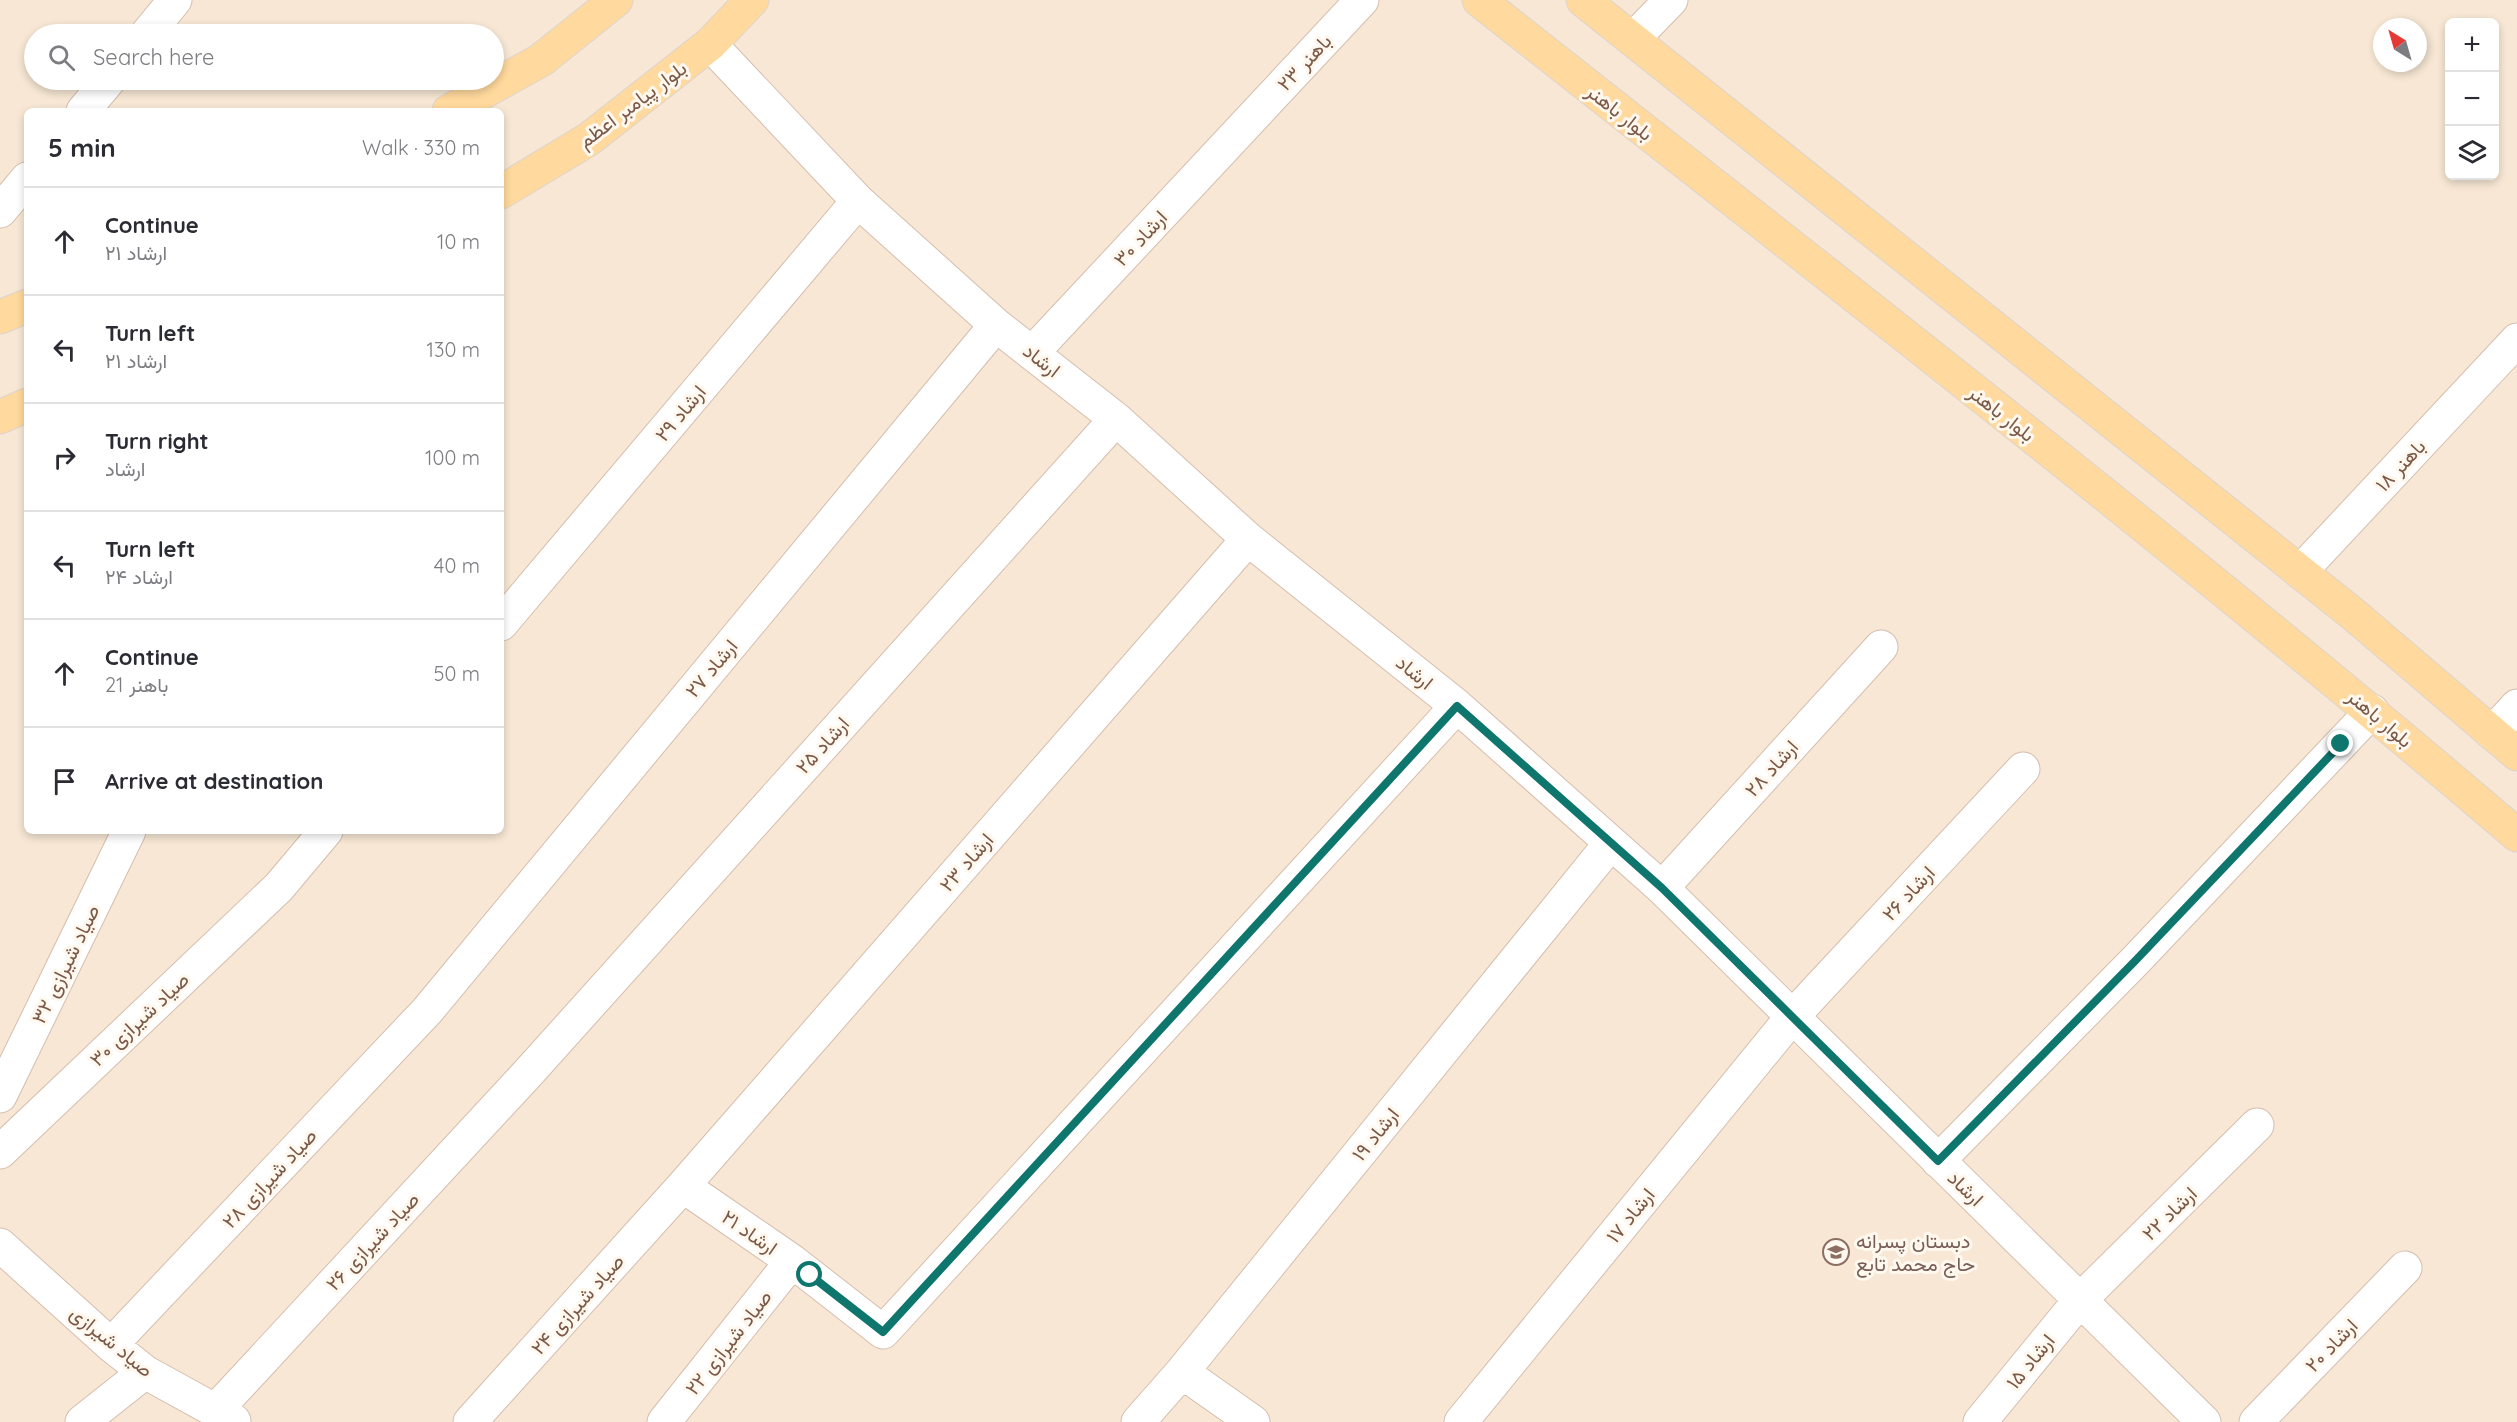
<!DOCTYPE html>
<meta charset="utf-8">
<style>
body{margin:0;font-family:Quicksand,Vazirmatn,sans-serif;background:#f7f7f7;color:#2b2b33}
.controls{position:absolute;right:18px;top:18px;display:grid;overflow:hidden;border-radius:9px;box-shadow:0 3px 9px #0003}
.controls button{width:54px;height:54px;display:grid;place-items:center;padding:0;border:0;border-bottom:2px solid #e1e1e2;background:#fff;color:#2b2b33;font:30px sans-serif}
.compass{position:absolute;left:2373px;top:18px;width:54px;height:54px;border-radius:50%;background:#fff;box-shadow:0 3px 9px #0003;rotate:323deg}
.stop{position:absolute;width:18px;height:18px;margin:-14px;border:4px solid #0f766e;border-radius:50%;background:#fff}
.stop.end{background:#0f766e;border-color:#fff;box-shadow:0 2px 6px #0008}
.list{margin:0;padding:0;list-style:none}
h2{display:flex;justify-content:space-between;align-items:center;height:78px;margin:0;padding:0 24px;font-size:26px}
h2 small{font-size:20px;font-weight:400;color:#7c7c81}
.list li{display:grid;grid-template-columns:39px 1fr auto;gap:18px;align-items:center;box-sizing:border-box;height:108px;padding:0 24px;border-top:2px solid #e1e1e2}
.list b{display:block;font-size:22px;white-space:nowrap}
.list p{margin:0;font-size:20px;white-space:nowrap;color:#7c7c81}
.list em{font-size:20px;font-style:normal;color:#7c7c81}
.icon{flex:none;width:33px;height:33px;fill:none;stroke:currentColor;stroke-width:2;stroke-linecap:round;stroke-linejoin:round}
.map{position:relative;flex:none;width:2517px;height:1422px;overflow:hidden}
.search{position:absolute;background:#fff;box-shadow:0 3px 9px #0003;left:24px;top:24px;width:480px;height:66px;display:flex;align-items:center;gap:15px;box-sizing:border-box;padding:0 21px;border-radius:33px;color:#7c7c81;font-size:22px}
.panel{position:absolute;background:#fff;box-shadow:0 3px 9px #0003;left:24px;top:108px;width:480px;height:726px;border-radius:9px}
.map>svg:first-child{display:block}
</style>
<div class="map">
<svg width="2517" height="1422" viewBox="0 0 2517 1422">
<rect width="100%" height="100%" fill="#fef5e7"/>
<path fill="#f7e7d4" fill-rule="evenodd" d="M0,0H2517V1422H0ZM2450,22H2494V176H2450ZM2382,27H2418V63H2382ZM34,34H494V80H34ZM27,111H501V831H27Z"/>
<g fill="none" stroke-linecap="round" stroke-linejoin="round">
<defs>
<path id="minor" d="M147,34L175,0
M1633,39L1671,0
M710,44L858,201L996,325L1116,419L1248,539L1457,706L1662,888L2204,1422
M83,111L109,80
M0,211L27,179
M1033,352L1362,0
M2300,572L2517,340
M501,624L858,201
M2492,733L2517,706
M1662,888L1881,647
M0,1096L129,831
M0,1152L279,887L326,831
M1938,1161L2136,960L2372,711
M683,1186L792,1261L883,1332L1457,706
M0,1245L111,1345L145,1372L234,1421
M111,1345L427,1011L996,325
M1182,1372L1253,1422
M215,1411L529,1072L1116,419
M82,1422L145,1372
M470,1422L683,1186L1248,539
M664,1422L792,1261
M1138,1422L1182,1372L1610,844
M1461,1422L1792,1017L2023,769
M1980,1422L2080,1300L2257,1125
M2256,1422L2405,1268"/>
<path id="major" d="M1479,0C1827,275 2179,546 2517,835
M1583,0L2353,614L2517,754
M449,111L541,60L616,0
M501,192L589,139L710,44L752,0
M0,317L27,306
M0,417L27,405"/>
</defs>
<use href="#minor" stroke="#d5beae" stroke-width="35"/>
<use href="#major" stroke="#ddd4cf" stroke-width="35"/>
<use href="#minor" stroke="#fff" stroke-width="33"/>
<use href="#major" stroke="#ffd99d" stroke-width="33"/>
</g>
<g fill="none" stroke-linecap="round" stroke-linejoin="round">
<path stroke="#0f766e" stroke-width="8" d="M810,1275L883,1332L1457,706L1662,888L1938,1161L2136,960L2341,744"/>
</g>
<defs>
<symbol id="school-ring" viewBox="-11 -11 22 22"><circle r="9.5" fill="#fff8ef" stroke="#8d6e63" stroke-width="1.5"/><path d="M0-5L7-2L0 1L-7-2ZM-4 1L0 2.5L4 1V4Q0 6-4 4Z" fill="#8d6e63"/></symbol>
</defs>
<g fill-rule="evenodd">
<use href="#school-ring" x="1821" y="1237" width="30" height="30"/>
</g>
<g text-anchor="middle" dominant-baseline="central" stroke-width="6" stroke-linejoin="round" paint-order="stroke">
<g font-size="20" fill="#7b5948" stroke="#fff8ef">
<text transform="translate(1304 62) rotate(-47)">باهنر ۲۳</text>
<text transform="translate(632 104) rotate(-37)">بلوار پیامبر اعظم</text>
<text transform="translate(1620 112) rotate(38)">بلوار باهنر</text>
<text transform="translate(1140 238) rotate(-47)">ارشاد ۳۰</text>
<text transform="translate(1042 360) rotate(38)">ارشاد</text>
<text transform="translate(680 413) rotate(-50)">ارشاد ۲۹</text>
<text transform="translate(2002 413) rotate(38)">بلوار باهنر</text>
<text transform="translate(2400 465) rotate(-47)">باهنر ۱۸</text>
<text transform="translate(711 668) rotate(-50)">ارشاد ۲۷</text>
<text transform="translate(1415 672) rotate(39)">ارشاد</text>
<text transform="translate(2380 718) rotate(40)">بلوار باهنر</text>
<text transform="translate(822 745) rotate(-48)">ارشاد ۲۵</text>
<text transform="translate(1771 768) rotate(-48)">ارشاد ۲۸</text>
<text transform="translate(966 862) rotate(-49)">ارشاد ۲۳</text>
<text transform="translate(1908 893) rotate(-47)">ارشاد ۲۶</text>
<text transform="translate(65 964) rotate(-64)">صیاد شیرازی ۳۲</text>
<text transform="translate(139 1019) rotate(-43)">صیاد شیرازی ۳۰</text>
<text transform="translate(1375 1134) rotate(-51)">ارشاد ۱۹</text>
<text transform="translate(269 1178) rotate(-47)">صیاد شیرازی ۲۸</text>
<text transform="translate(1966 1188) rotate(44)">ارشاد</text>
<text transform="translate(2169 1213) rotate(-44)">ارشاد ۲۲</text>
<text transform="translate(1630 1215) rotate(-51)">ارشاد ۱۷</text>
<text transform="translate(750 1232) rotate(35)">ارشاد ۲۱</text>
<text transform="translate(372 1241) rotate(-47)">صیاد شیرازی ۲۶</text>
<text transform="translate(577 1304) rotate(-48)">صیاد شیرازی ۲۴</text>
<text transform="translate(112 1341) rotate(39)">صیاد شیرازی</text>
<text transform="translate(728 1342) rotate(-52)">صیاد شیرازی ۲۲</text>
<text transform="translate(2331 1345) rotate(-46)">ارشاد ۲۰</text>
<text transform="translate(2030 1361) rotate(-51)">ارشاد ۱۵</text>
</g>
<g font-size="20" fill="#785e54" stroke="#fff8ef" text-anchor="start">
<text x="1856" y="1240">دبستان پسرانه<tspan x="1856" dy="23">حاج محمد تابع</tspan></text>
</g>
</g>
</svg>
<div class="controls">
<button>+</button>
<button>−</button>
<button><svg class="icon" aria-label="layers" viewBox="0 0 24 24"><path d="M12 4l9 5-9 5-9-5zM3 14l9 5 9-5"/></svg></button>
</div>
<svg class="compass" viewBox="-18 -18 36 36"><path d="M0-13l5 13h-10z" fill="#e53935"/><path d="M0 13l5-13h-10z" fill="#7c7c81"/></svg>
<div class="stop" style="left:810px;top:1275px"></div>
<div class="stop end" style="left:2341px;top:744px"></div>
<div class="search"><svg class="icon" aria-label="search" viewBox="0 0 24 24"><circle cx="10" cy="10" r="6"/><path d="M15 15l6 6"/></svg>Search here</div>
<section class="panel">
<h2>5 min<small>Walk · 330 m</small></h2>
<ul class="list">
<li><svg class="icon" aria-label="ahead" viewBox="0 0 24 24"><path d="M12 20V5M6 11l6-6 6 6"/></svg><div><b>Continue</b><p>ارشاد ۲۱</p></div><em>10 m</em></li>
<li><svg class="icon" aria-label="left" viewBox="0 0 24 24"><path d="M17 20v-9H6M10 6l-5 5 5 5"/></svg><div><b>Turn left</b><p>ارشاد ۲۱</p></div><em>130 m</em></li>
<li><svg class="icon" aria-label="right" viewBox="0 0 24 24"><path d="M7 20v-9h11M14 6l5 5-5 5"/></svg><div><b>Turn right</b><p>ارشاد</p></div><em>100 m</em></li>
<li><svg class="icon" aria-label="left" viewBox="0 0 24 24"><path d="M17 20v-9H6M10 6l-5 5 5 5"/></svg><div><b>Turn left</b><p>ارشاد ۲۴</p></div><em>40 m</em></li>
<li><svg class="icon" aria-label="ahead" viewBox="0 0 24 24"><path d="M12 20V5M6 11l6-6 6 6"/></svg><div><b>Continue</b><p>باهنر 21</p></div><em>50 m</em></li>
<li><svg class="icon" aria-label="arrive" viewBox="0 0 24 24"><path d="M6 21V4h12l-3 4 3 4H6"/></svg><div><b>Arrive at destination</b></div></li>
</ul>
</section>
</div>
